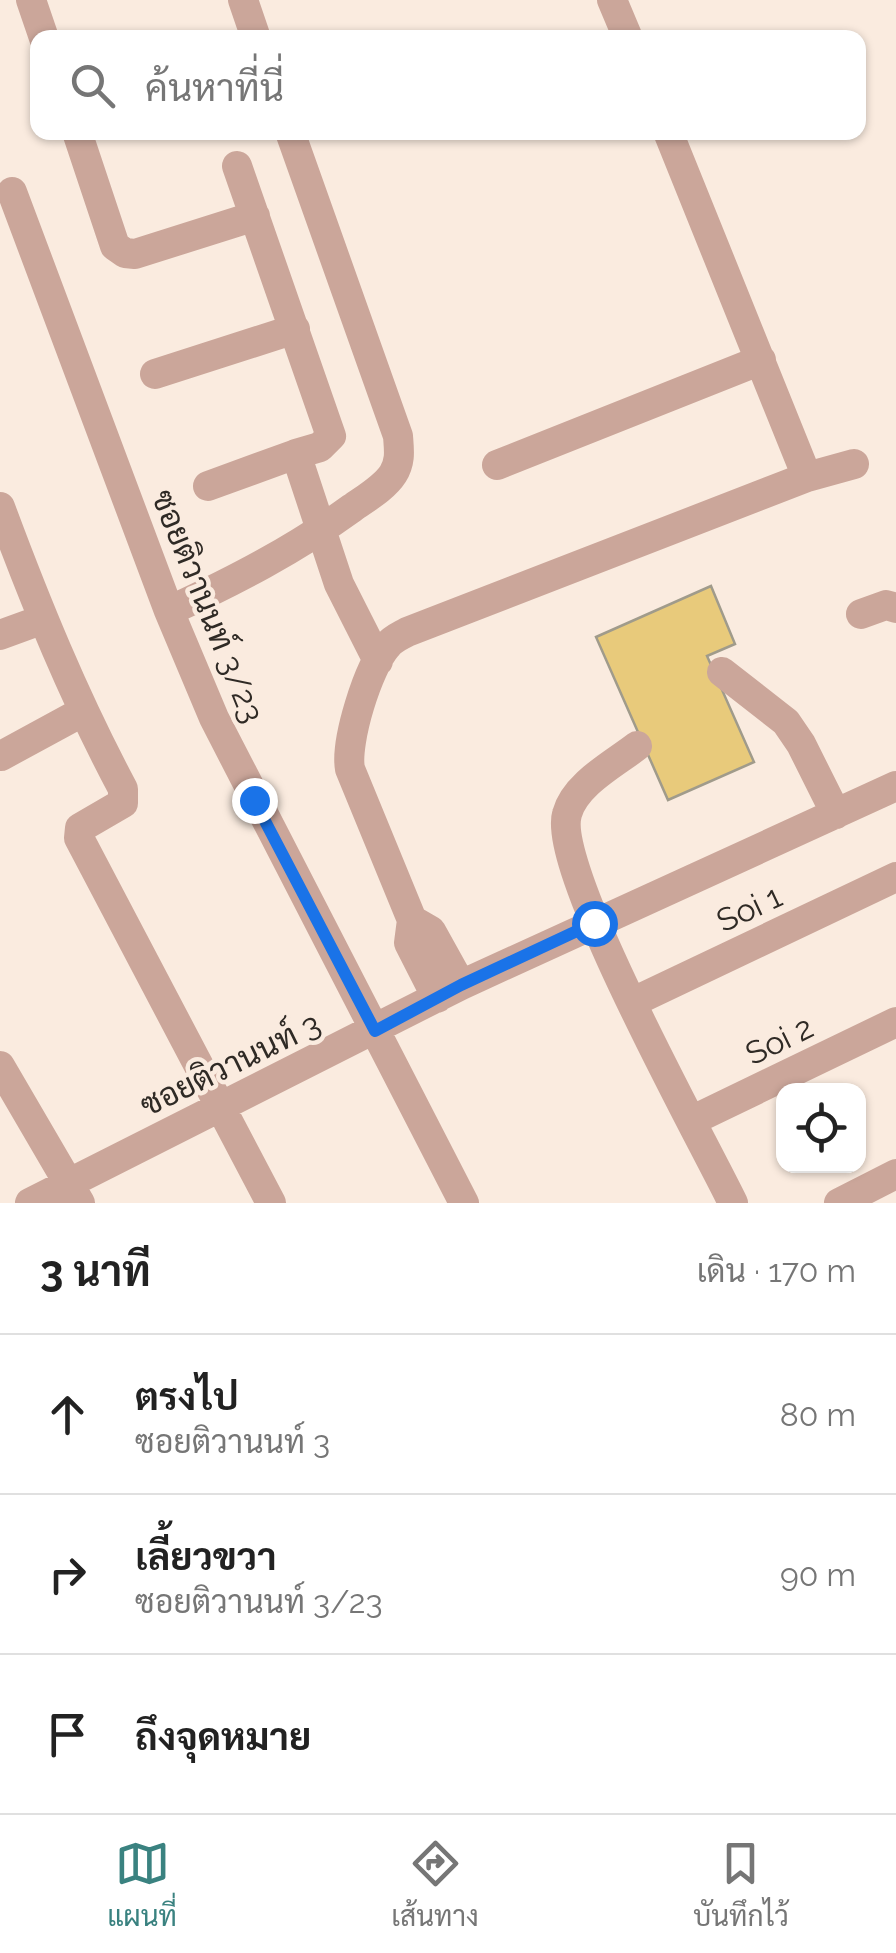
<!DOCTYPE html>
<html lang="th">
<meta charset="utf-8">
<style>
body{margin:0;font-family:Raleway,Sarabun,sans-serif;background:#f2f2f2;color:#222}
.controls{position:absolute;right:30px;bottom:30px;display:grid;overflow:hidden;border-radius:20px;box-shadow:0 2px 8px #0004}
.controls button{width:90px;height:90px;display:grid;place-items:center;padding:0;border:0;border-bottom:2px solid #e0e0e0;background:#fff;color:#222;font:50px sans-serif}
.stop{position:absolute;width:30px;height:30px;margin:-22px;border:8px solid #1a73e8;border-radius:50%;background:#fff}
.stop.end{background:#1a73e8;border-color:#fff;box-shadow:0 2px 10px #0008}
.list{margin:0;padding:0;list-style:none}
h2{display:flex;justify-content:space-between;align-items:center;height:130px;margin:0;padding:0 40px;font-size:42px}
h2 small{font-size:32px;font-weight:400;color:#767676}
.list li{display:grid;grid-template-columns:65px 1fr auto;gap:30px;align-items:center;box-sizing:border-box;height:160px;padding:0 40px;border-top:2px solid #e0e0e0}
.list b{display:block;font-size:38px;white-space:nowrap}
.list p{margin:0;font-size:32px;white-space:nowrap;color:#767676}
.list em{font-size:32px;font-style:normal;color:#767676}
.icon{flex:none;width:55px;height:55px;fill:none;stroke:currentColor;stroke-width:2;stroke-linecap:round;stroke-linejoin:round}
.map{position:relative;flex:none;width:896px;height:1203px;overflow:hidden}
.search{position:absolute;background:#fff;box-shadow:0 2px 8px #0004;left:30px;right:30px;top:30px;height:110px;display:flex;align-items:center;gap:25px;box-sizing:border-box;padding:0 35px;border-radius:20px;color:#767676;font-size:38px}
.sheet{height:610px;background:#fff}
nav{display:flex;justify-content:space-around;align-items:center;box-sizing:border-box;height:140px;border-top:2px solid #e0e0e0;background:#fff;font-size:28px;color:#767676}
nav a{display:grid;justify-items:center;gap:5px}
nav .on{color:#3a8280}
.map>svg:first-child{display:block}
</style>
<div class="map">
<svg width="896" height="1203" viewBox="0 0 896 1203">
<rect width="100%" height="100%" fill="#faebdf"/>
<path fill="#e8ca7b" stroke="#a09b8b" stroke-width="2.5" d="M711,586L735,644L707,656L754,762L668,800L596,637Z"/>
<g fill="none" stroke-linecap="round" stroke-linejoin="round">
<path stroke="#cba69a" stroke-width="30" d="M31,0L44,38
M243,0L256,38
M612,0L628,38
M77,132L115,246L125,253L135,254L255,216
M668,132L807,477
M237,166L331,436L320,447L296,454
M12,192L169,611L214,718L464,1203
M155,374L295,329
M497,465L761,360
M208,486L296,454L339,584L378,661
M0,507C36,604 74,697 123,789V803L80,828L79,838L271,1203
M169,611C234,581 294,550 352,508C366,498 384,488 393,474C401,461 399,450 398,436L290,132
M861,614L886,605L896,608
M0,635L41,620
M722,672L786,722L801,744L836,814
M637,746C614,764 575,784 567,814C551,868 702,1139 733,1203
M1,756L82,712
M412,920L431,931L461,985
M437,998L409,943L412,920L350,769C345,742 368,667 387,646C392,639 400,636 407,632L807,477L854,464
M633,1002L896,877
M0,1066L80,1203
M693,1120L896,1022
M30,1203L461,985L896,786
M839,1203L896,1174"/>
</g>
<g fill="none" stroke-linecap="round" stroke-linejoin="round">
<path stroke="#1a73e8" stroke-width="12" d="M254,800L375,1031L461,985L594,923"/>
</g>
<g text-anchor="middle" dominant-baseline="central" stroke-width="9" stroke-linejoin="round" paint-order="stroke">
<g font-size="32" fill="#2f2a25" stroke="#faebdf">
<text transform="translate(208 606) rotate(68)">ซอยติวานนท์ 3/23</text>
<text transform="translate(749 908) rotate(-25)">Soi 1</text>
<text transform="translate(779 1040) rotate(-26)">Soi 2</text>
<text transform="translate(230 1064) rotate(-26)">ซอยติวานนท์ 3</text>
</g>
</g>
</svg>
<div class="controls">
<button><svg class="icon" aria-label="locate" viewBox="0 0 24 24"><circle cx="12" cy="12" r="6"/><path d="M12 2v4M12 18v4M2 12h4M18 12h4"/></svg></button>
</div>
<div class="stop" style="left:594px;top:923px"></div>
<div class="stop end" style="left:254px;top:800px"></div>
<div class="search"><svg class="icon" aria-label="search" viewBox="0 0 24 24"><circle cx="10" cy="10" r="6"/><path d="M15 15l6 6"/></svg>ค้นหาที่นี่</div>
</div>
<section class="sheet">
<h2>3 นาที<small>เดิน · 170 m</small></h2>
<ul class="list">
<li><svg class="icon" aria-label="ahead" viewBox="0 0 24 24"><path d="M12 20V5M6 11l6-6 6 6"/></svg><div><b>ตรงไป</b><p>ซอยติวานนท์ 3</p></div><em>80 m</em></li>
<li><svg class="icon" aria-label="right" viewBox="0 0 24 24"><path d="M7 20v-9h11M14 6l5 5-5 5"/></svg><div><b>เลี้ยวขวา</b><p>ซอยติวานนท์ 3/23</p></div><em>90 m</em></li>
<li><svg class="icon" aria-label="arrive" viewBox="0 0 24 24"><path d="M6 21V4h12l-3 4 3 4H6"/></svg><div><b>ถึงจุดหมาย</b></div></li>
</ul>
</section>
<nav>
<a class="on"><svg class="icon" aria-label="map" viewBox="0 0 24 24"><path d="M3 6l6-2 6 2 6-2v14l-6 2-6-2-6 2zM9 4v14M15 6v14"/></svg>แผนที่</a>
<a><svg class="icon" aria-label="directions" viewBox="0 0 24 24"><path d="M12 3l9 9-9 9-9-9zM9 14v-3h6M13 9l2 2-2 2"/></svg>เส้นทาง</a>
<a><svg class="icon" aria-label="saved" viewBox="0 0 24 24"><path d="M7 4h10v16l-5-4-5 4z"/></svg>บันทึกไว้</a>
</nav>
